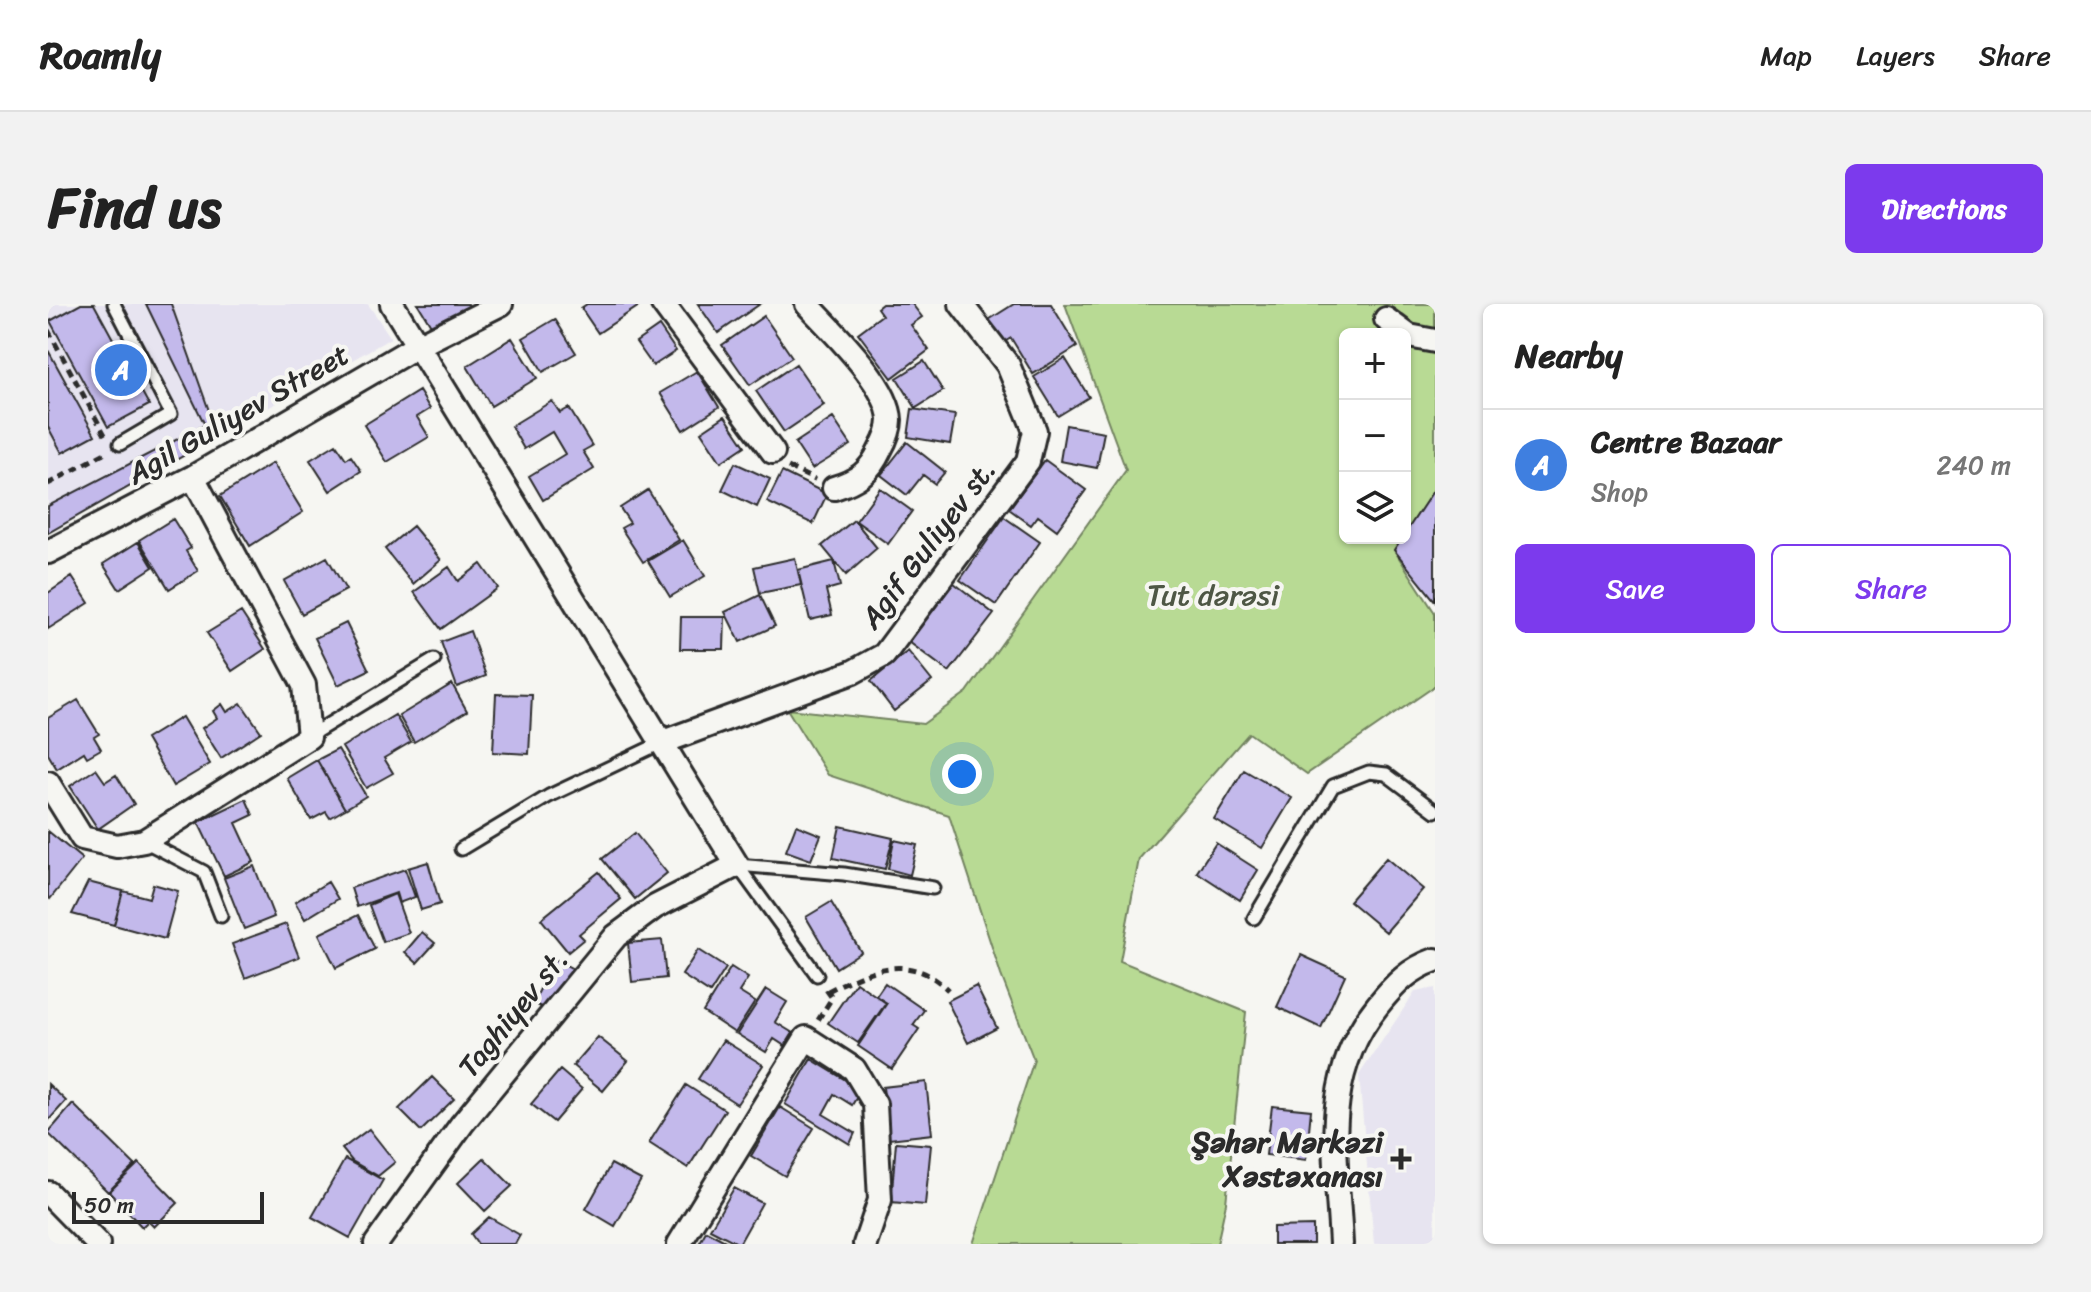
<!DOCTYPE html>
<meta charset="utf-8">
<style>
body{margin:0;font-family:Sriracha,sans-serif;background:#f2f2f2;color:#222}
.controls{position:absolute;right:24px;top:24px;display:grid;overflow:hidden;border-radius:12px;box-shadow:0 2px 6px #0004}
.controls button{width:72px;height:72px;display:grid;place-items:center;padding:0;border:0;border-bottom:2px solid #e0e0e0;background:#fff;color:#222;font:40px sans-serif}
.scale{position:absolute;left:24px;bottom:20px;width:192px;box-sizing:border-box;padding-left:8px;border:4px solid #2b2b2b;border-top:0;font-size:22px;line-height:28px;white-space:nowrap;color:#2b2b2b;-webkit-text-stroke:6px #f6f6f2;paint-order:stroke}
.you{position:absolute;left:914px;top:470px;width:28px;height:28px;margin:-20px;border:6px solid #fff;border-radius:50%;background:#1a73e8;box-shadow:0 0 0 12px #1a73e833}
.badge{display:grid;place-items:center;width:52px;height:52px;border-radius:50%;background:#7c3aed;color:#fff;font-size:26px;font-weight:700}
.pin{position:absolute;translate:-50% -50%;border:4px solid #fff;box-shadow:0 2px 8px #0006}
.list{margin:0;padding:0;list-style:none}
h2{display:flex;justify-content:space-between;align-items:center;height:104px;margin:0;padding:0 32px;font-size:34px}
h2 small{font-size:26px;font-weight:400;color:#767676}
.list li{display:grid;grid-template-columns:52px 1fr auto;gap:24px;align-items:center;box-sizing:border-box;height:112px;padding:0 32px;border-top:2px solid #e0e0e0}
.list b{display:block;font-size:30px;white-space:nowrap}
.list p{margin:0;font-size:26px;white-space:nowrap;color:#767676}
.list em{font-size:26px;font-style:normal;color:#767676}
.actions{display:flex;gap:16px;padding:24px 32px}
.actions a{flex:1;padding:18px 0;border:2px solid #7c3aed;border-radius:12px;text-align:center;font-size:28px;color:#7c3aed}
.actions .main{background:#7c3aed;color:#fff}
.icon{flex:none;width:44px;height:44px;fill:none;stroke:currentColor;stroke-width:2;stroke-linecap:round;stroke-linejoin:round}
.map{position:relative;flex:none;width:1387px;height:940px;overflow:hidden;border-radius:12px}
header{display:flex;align-items:center;gap:48px;box-sizing:border-box;height:112px;padding:0 40px;background:#fff;border-bottom:2px solid #e0e0e0}
header strong{font-size:38px}
nav{display:flex;gap:44px;margin-inline-start:auto;font-size:28px}
.intro{display:flex;align-items:center;justify-content:space-between;box-sizing:border-box;height:192px;padding:0 48px}
h1{margin:0;font-size:56px}
.button{padding:20px 36px;border-radius:12px;background:#7c3aed;color:#fff;font-size:28px;font-weight:700}
main{display:flex;gap:48px;padding:0 48px}
aside{flex:1;background:#fff;border-radius:12px;box-shadow:0 2px 6px #0004}
.map>svg:first-child{display:block}
</style>
<header>
<strong>Roamly</strong>
<nav><a>Map</a><a>Layers</a><a>Share</a></nav>
</header>
<div class="intro"><h1>Find us</h1><a class="button">Directions</a></div>
<main>
<div class="map">
<svg width="1387" height="940" viewBox="0 0 1387 940">
<rect width="100%" height="100%" fill="#f6f6f2"/>
<filter id="ink" filterUnits="userSpaceOnUse"><feTurbulence type="fractalNoise" baseFrequency=".0125" numOctaves="2"/><feDisplacementMap in="SourceGraphic" scale="16" xChannelSelector="R" yChannelSelector="G"/><feConvolveMatrix kernelMatrix="1 2 1 2 8 2 1 2 1" color-interpolation-filters="sRGB"/></filter>
<g filter="url(#ink)">
<path fill="#e7e4f0" d="M0,0H320L343,34L0,229Z
M1387,684V940H1326L1311,771L1367,688Z"/>
<path fill="#b8da94" stroke="#728260" stroke-width="2" d="M1017,0H1387V184L1357,230V30H1297V234H1354L1346,246L1387,309V382L1259,470L1201,429L1091,555L1072,657L1198,708L1178,899L1169,940H925L986,756L953,671L901,511L780,471L739,405L875,420L919,388L1078,166Z"/>
<path fill="#c3b9eb" stroke="#2b2b2b" stroke-width="2" d="M33,0H46L101,101L60,123L2,17Z
M98,0H123L170,132L0,229V202L157,121Z
M370,0H420L421,2L384,23Z
M539,0H589L591,2L550,29L533,4Z
M650,0H712L670,29Z
M834,0H864L874,13L863,21L881,46L844,74L810,29L834,11L829,4Z
M966,0H1003L1029,43L985,70L963,34L953,40L939,17Z
M716,12L744,53L702,81L674,41Z
M507,15L528,49L495,68L475,34Z
M611,22L628,47L605,62L588,38Z
M464,34L489,74L443,102L419,62Z
M0,46L47,131L14,149L0,123Z
M1017,54L1041,93L1010,112L986,73Z
M876,57L895,87L868,104L849,74Z
M748,60L776,101L736,128L708,87Z
M649,67L671,103L635,126L612,89Z
M371,87L382,105L369,113L381,133L339,158L316,121Z
M504,97L512,109L521,104L544,142L535,147L546,165L495,196L481,172L517,150L504,128L476,145L463,122Z
M864,105L907,111L902,140L860,133Z
M677,112L697,142L673,158L653,128Z
M785,114L803,141L764,165L747,139Z
M1018,121L1056,128L1049,164L1012,157Z
M859,138L897,168L887,180L875,171L859,191L833,171Z
M288,140L298,155L303,152L313,167L282,187L262,156Z
M997,156L1038,186L1009,226L990,212L983,221L961,205Z
M225,159L255,208L202,242L172,192Z
M687,159L722,175L709,203L674,186Z
M734,168L779,190L765,220L719,198Z
M832,184L864,207L840,240L808,217Z
M1387,184V297L1346,246Z
M600,186L631,236L595,258L573,224L582,219L572,204Z
M956,213L992,238L948,301L912,276Z
M125,215L143,244L138,247L150,267L121,285L91,236Z
M806,216L829,244L798,271L774,242Z
M365,222L393,256L365,280L337,245Z
M635,236L657,272L622,293L600,257Z
M90,238L105,263L71,285L55,260Z
M279,253L298,286L254,310L236,277Z
M747,254L753,281L712,289L706,263Z
M786,257L792,282L778,286L784,311L762,316L750,266Z
M433,260L450,284L393,325L366,288L401,263L410,277Z
M24,273L41,299L0,325V289Z
M906,279L946,310L901,368L861,338Z
M712,291L727,322L692,338L677,308Z
M193,308L217,345L184,367L159,329Z
M633,313H677L676,345H632Z
M298,319L321,366L290,381L267,334Z
M422,327L438,372L409,383L393,338Z
M860,347L884,377L846,407L823,377Z
M404,380L419,407L366,438L351,412Z
M448,390L484,391L481,450L445,448Z
M30,396L51,430L46,433L53,445L39,453L36,448L9,465L0,450V414Z
M193,399L213,428L173,454L154,424L169,414L165,407L174,400L179,408Z
M347,411L363,438L336,454L345,469L318,484L294,443Z
M134,413L162,460L125,482L98,435Z
M290,445L318,492L297,505L269,456Z
M269,456L297,505L282,514L278,508L263,516L239,474Z
M48,465L57,478L68,471L86,500L50,525L22,482Z
M1196,466L1244,494L1214,544L1166,515Z
M198,495L205,511L188,519L206,558L176,572L150,518Z
M748,521L773,531L763,556L738,547Z
M792,522L845,534L837,565L785,554Z
M0,527L34,555L2,595L0,593Z
M587,529L619,569L587,595L554,555Z
M846,536L869,541L862,571L840,565Z
M1168,539L1210,566L1192,596L1149,568Z
M1338,554L1375,585L1338,628L1301,597Z
M380,558L392,600L373,606L360,564Z
M206,562L226,613L196,625L176,574Z
M357,565L367,593L351,599L348,589L309,603L303,584Z
M551,568L573,595L531,630L536,635L520,648L493,615Z
M40,578L75,587L66,621L24,610Z
M280,578L290,595L257,615L247,598Z
M105,580L130,587L117,635L66,621L75,587L101,594Z
M347,590L361,629L335,638L321,601Z
M783,598L813,648L788,664L758,613Z
M310,611L327,645L288,664L271,630Z
M238,620L251,653L197,674L184,640Z
M374,628L387,639L369,659L357,648Z
M614,636L618,674L584,678L580,639Z
M650,646L678,664L662,689L634,671Z
M1253,651L1297,671L1273,724L1229,703Z
M507,655L525,665L520,679L499,706L485,699Z
M683,663L700,674L691,688L707,698L687,729L655,708Z
M808,678L838,699L810,739L780,719Z
M837,679L876,706L865,721L871,725L844,765L810,742L839,699L828,692Z
M928,682L949,724L920,739L899,697Z
M718,685L739,698L727,718L745,729L737,742L726,735L718,748L689,730Z
M550,733L580,757L555,787L525,762Z
M675,736L715,761L689,800L650,775Z
M763,755L804,780L810,791L804,801L786,790L775,810L807,829L802,840L737,800Z
M512,766L534,785L506,818L483,800Z
M384,773L406,795L373,827L351,805Z
M878,778L884,830L841,835L835,783Z
M0,780L18,797L0,817Z
M638,781L677,806L640,864L601,839Z
M25,800L87,861L60,888L0,829Z
M1224,802L1263,806L1258,856L1218,851Z
M732,803L766,824L737,872L703,852Z
M321,825L347,858L330,872L304,857L294,845Z
M848,838L883,841L877,901L843,898Z
M436,854L464,882L437,907L410,879Z
M297,855L335,876L302,934L264,913Z
M91,859L130,899L106,923L100,917L94,923L61,888Z
M563,860L593,876L567,922L538,905Z
M686,884L714,899L691,940L662,925Z
M441,913L472,931L467,940H430L423,930Z
M1265,922V940H1225V923Z
M658,927L683,940H651Z"/>
<g fill="none" stroke-linecap="round" stroke-linejoin="round">
<defs>
<path id="service" d="M66,0L123,110L72,140
M261,432L386,356
M96,537L156,568L173,612
M413,545L501,492L615,438
M689,561L796,570L885,584
M689,561L769,671
M1206,614L1285,482L1321,468L1338,470L1387,507"/>
<path id="minor" d="M615,0L725,148
M759,0C783,26 841,81 842,116C842,127 837,137 832,146C822,168 809,177 786,184
M1338,15L1361,32L1387,37
M0,248L145,173L369,42L453,0
M615,438L805,368L836,351L980,157L987,127L960,61L913,0
M0,479L34,534L69,542L96,537L261,433L256,381L145,173
M0,889L50,940
M328,940L414,820L568,632L607,603L689,561L344,0
M631,940L758,734L806,765L827,800L832,896L817,940
M1293,940C1289,854 1271,774 1330,701C1346,681 1361,665 1387,656"/>
</defs>
<use href="#service" stroke="#2b2b2b" stroke-width="17"/>
<use href="#minor" stroke="#2b2b2b" stroke-width="28"/>
<path stroke="#2b2b2b" stroke-width="5" stroke-dasharray="8 6" stroke-linecap="butt" d="M0,26L57,131
M740,163L767,176
M0,180L59,148
M780,687C822,665 862,648 900,686
M770,716L784,694L777,684"/>
<use href="#service" stroke="#f6f6f2" stroke-width="11"/>
<use href="#minor" stroke="#f6f6f2" stroke-width="22"/>
</g>
</g>
<path fill="#2b2b2b" stroke="#f6f6f2" stroke-width="3" d="M1349 843h8v8h8v8h-8v8h-8v-8h-8v-8h8z"/>
<g text-anchor="middle" dominant-baseline="central" stroke-width="8" stroke-linejoin="round" paint-order="stroke">
<g font-size="30" fill="#2b2b2b" stroke="#f6f6f2">
<text transform="translate(190 110) rotate(-30)">Agil Guliyev Street</text>
<text transform="translate(880 240) rotate(-53)">Agif Guliyev st.</text>
<text transform="translate(465 709) rotate(-51)">Taghiyev st.</text>
</g>
<g font-size="30" fill="#4e5745" stroke="#f6f6f2">
<text x="1165" y="291">Tut dərəsi</text>
</g>
<g font-size="30" font-weight="bold" fill="#2b2b2b" stroke="#f6f6f2" text-anchor="end">
<text x="1335" y="838">Şəhər Mərkəzi<tspan x="1335" dy="34">Xəstəxanası</tspan></text>
</g>
</g>
</svg>
<div class="controls">
<button>+</button>
<button>−</button>
<button><svg class="icon" aria-label="layers" viewBox="0 0 24 24"><path d="M12 4l9 5-9 5-9-5zM3 14l9 5 9-5"/></svg></button>
</div>
<div class="scale">50 m</div>
<div class="you"></div>
<div class="pin badge" style="left:73px;top:66px;background:#3f7fe0">A</div>
</div>
<aside>
<h2>Nearby<small></small></h2>
<ul class="list">
<li><span class="badge" style="background:#3f7fe0">A</span><div><b>Centre Bazaar</b><p>Shop</p></div><em>240 m</em></li>
</ul>
<div class="actions"><a class="main">Save</a><a>Share</a></div>
</aside>
</main>
